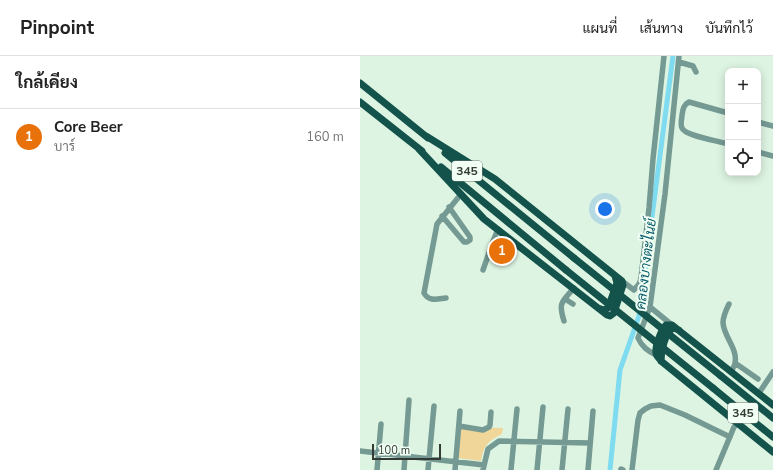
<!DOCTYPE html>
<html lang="th">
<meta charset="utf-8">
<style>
body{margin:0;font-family:"Nunito Sans",Sarabun,sans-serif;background:#f2f2f2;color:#222}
.controls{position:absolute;right:12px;top:12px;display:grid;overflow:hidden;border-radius:8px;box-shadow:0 2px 10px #0003}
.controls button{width:36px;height:36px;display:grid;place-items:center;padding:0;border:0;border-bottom:1px solid #e0e0e0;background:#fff;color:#222;font:20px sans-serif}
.scale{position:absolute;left:12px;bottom:10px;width:69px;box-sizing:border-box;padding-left:4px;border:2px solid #333b34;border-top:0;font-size:11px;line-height:14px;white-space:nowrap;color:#333b34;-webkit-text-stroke:3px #f1fff4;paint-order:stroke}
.you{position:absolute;left:245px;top:153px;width:14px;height:14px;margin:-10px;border:3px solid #fff;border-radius:50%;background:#1a73e8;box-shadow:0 0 0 6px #1a73e833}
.badge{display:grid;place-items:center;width:26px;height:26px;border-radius:50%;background:#b12a6e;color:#fff;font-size:13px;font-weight:700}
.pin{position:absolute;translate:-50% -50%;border:2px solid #fff;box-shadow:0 1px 4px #0006}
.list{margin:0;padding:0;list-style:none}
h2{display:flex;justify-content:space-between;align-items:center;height:52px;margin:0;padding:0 16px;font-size:17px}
h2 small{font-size:13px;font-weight:400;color:#767676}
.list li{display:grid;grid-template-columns:26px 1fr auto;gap:12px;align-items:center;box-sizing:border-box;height:56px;padding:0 16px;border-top:1px solid #e0e0e0}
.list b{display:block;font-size:15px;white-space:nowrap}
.list p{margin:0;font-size:13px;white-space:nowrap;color:#767676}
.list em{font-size:13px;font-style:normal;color:#767676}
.icon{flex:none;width:22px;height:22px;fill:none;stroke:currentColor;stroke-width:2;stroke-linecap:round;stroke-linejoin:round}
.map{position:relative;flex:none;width:413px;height:414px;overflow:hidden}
header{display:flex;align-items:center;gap:24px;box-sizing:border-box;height:56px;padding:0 20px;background:#fff;border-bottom:1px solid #e0e0e0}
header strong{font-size:19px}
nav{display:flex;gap:22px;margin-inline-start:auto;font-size:14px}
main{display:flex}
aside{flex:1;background:#fff}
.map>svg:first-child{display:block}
</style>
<header>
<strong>Pinpoint</strong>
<nav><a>แผนที่</a><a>เส้นทาง</a><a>บันทึกไว้</a></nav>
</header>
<main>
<aside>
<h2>ใกล้เคียง<small></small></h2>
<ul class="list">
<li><span class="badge" style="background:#e8710a">1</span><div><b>Core Beer</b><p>บาร์</p></div><em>160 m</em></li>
</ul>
</aside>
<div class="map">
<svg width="413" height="414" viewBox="0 0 413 414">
<rect width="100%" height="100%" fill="#ddf4e2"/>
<path fill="#f0d799" d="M100,371L143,372L142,378C128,385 124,389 121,405L97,402Z"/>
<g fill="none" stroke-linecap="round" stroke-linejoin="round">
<path stroke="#7fdbf0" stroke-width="5" d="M250,414L260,314L279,260L313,0"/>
<path stroke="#759a93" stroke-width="5.5" d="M319,6L333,10L336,16
M368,57L329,46C323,49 323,54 322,59C322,63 320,68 322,72C325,80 359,85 368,88
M398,66L413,70
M398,96L413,100
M82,160L104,186H107L110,184V181L89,151
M123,214L132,188L138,173
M262,225L274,234L279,228L281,222L289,152L293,103L304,0
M86,242C77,243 69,246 64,237L77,168L101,138
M205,243L213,248
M369,248C366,254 363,260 363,267C364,281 378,293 375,307C375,310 372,313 371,316
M290,251L312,269
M204,265C198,246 202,246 214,232
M296,299C288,295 282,291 278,282L290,251L305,138L319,0
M375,307L398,323
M399,337L413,316
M99,370L123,374L129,371L130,369L131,356
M0,395L124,409
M261,413L263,414
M17,414L21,368
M44,414L49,344
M68,414L74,350
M95,414L100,355
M123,414L128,393L139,385L230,387
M151,414L157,353
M177,414L183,351
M202,414L208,353
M228,414L233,355
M272,414L278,364L280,357L285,353L291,350L300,349L325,359L370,381
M356,414L374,371L378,367"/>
<path stroke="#14534b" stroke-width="7" d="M0,27L68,82
M0,46L62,95
M58,92L124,163L247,259L250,260L254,257L263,229L262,225L135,123L66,80
M85,97L214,202
M81,111L206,214
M238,252L244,254L248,252L257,227L255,220
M301,305C301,295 305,277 313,272L319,274
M361,320L413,362
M353,332L413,381
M413,349L312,269H306C301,274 295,290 296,297C296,300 299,302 301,305L413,396"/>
<path stroke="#14534b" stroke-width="7" d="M214,202L361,320
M206,214L353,332"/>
</g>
<g text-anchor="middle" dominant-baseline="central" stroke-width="4" stroke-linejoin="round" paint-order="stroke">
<g fill="#f1fff4" stroke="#6c766e" stroke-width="1">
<rect x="92" y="105" width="30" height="20" rx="3"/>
<rect x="368" y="347" width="30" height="20" rx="3"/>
</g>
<g font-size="12" font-weight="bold" fill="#333b34">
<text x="107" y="115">345</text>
<text x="383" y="357">345</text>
</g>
<g font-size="14" font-style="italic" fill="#0d5e6c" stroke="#f1fff4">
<text transform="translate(286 208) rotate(-83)">คลองบางตะไนย์</text>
</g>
</g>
</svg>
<div class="controls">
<button>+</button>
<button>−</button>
<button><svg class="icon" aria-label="locate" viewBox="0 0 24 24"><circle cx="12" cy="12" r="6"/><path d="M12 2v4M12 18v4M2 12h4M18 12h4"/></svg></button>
</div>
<div class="scale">100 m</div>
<div class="you"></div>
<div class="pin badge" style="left:142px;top:195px;background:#e8710a">1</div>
</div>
</main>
